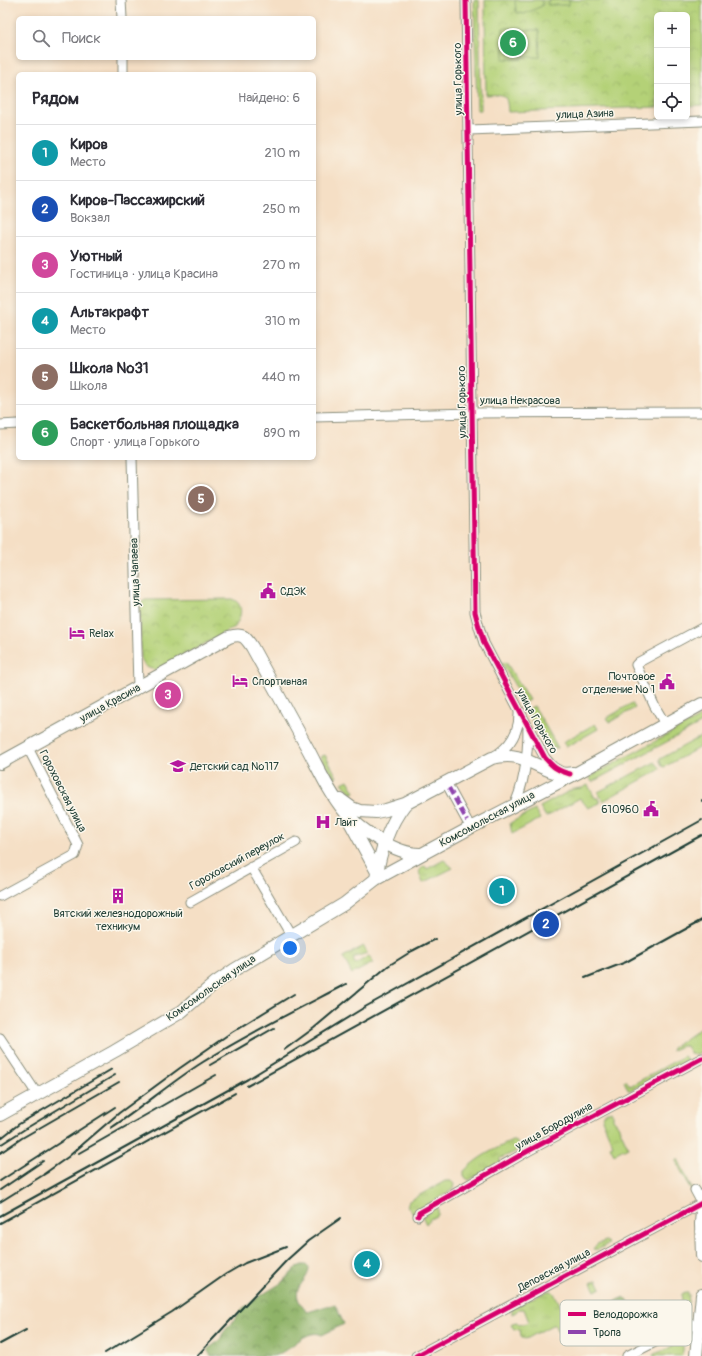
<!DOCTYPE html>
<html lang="ru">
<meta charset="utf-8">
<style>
body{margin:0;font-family:Pangolin,sans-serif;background:#f2f2f3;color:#2b2b33}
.controls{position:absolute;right:12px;top:12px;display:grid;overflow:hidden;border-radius:6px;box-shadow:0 2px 6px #0003}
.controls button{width:36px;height:36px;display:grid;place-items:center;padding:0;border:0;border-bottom:1px solid #e1e1e2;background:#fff;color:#2b2b33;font:20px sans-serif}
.you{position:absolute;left:290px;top:948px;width:14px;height:14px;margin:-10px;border:3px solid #fff;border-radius:50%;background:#1a73e8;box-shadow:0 0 0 6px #1a73e833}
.badge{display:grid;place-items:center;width:26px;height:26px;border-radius:50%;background:#b5179e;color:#fff;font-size:13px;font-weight:700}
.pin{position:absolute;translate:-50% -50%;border:2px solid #fff;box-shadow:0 1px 4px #0006}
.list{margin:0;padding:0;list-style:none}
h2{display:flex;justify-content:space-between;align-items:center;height:52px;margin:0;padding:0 16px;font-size:17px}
h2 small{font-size:13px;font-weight:400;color:#7c7c81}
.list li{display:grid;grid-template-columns:26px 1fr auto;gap:12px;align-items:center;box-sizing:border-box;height:56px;padding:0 16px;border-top:1px solid #e1e1e2}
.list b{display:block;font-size:15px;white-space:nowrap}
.list p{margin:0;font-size:13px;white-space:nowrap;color:#7c7c81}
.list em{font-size:13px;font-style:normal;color:#7c7c81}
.icon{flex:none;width:22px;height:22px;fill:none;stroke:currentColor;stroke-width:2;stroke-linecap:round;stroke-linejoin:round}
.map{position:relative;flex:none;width:702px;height:1356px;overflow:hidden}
.search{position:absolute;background:#fff;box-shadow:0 2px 6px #0003;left:16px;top:16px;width:300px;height:44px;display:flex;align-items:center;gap:10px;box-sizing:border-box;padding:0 14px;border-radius:6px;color:#7c7c81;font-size:15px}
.panel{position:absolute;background:#fff;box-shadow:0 2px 6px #0003;left:16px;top:72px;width:300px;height:388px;border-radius:6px}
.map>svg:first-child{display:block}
</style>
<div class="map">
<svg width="702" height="1356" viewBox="0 0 702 1356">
<defs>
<pattern id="grass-tufts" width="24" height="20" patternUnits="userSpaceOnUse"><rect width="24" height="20" fill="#b4d177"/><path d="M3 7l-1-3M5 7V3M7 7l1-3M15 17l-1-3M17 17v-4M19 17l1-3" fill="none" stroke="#9ab468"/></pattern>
<pattern id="forest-crowns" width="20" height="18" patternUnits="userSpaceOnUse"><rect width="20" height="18" fill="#8fb368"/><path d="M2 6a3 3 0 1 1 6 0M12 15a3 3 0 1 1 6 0" fill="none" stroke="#749356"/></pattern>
<pattern id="park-crowns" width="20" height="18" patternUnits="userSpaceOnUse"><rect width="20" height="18" fill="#b4d177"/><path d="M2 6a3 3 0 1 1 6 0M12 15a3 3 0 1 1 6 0" fill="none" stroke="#9ab468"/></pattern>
</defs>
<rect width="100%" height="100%" fill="#fbf7ec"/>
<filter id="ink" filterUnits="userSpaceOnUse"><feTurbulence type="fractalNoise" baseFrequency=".025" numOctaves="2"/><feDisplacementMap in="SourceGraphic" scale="8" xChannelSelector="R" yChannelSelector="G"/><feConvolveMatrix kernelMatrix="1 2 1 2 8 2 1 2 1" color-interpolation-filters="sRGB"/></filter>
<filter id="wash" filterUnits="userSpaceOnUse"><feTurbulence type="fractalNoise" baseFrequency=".012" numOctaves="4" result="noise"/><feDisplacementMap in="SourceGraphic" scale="16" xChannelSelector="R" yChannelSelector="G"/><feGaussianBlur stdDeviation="0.9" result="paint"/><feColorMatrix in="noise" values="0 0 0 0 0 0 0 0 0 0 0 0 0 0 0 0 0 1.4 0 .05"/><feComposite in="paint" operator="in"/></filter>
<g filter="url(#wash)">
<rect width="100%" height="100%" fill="#f5dfc5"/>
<path fill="url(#grass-tufts)" stroke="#6a8756" d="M474,0H479L481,110H477Z
M506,662L529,700L525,702L502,664Z
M632,703L635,708L610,722L607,718Z
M534,706L558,748C551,749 548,747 544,742L526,710Z
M702,716V723L592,782L589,777Z
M595,724L598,729L566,747L563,742Z
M702,736V746L664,767L662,766L660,761V759Z
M325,755L337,777L334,778C330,770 325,765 320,757Z
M655,762L660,768L659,770L603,801L598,792Z
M348,780L355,792L354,793H351L342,783Z
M588,785L595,798H598L600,803L588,808L580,798L546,817L540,807L573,789L582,788Z
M535,810L540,819L512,834L510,823Z
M444,860L453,868L423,883C420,874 416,871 425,866L427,869Z
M364,946L367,953L353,958L355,964L369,956L373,963L352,974L343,957Z
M702,1027V1052L694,1055L691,1054L686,1046H682L671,1051L672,1048Z
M684,1056L687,1059L685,1061L631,1090H628L624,1081L626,1080L630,1086Z
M612,1111L613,1113V1119L618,1125L628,1147L614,1154L610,1146L613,1145L602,1119L604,1115Z
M512,1141H516L519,1147L515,1152L501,1158L499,1160L502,1162L469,1180L464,1177V1171C479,1156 493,1150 512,1141Z
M676,1159H678L693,1191V1194L676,1161Z
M445,1181H451L454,1184L453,1189L422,1209L413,1213L407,1206L409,1201Z
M436,1207L438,1209V1215L430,1219L426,1224L422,1216Z
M606,1241L609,1243C605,1246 598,1251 593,1249L597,1244Z
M547,1291H552C558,1297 569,1323 567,1332L561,1335L557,1331L555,1325H552L528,1338L525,1339L521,1336L520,1330L514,1329L511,1325L512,1323L517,1322L519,1325L529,1322L524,1309H518L516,1312L512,1314V1308Z
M685,1292H688L689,1295L686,1318L677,1323L669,1322L666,1317V1313L671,1311L681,1310L682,1294Z
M674,1336L679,1338C683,1345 685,1348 681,1356H653L654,1354L671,1348L672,1346L670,1338Z"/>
<path fill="url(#forest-crowns)" stroke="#57784e" d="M302,1265H306L309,1267C309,1285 284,1287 307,1312C317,1310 325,1305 335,1305L344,1324L322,1335C306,1327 289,1353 273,1356C268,1356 260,1356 255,1356C240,1356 226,1356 211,1356L208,1349L220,1340L223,1333L243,1309L257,1298L283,1282L297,1267Z
M624,1297C639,1310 620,1313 611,1318L610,1321L611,1326L608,1328H605L601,1315V1310L608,1306H613L617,1300Z"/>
<path fill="url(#park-crowns)" stroke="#6a8756" d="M485,0H702V105L687,106V15H657V107L508,112C507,93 504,94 486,95Z
M232,599C245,604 241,617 235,627L157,670C149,669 144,667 141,659L140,607L141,603L145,600Z
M597,1280L601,1288L595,1291L591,1283Z"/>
<path fill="#b4d177" stroke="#6a8756" d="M515,0H539L542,1V6L524,14L519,13L516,11Z
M548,0H569V5H548Z
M503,28H522V59H504Z
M524,30H539L540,57H524Z"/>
</g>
<g filter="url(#ink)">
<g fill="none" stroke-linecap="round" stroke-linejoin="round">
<defs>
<path id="minor" d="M121,0L122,18
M466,0L475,612L479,627L484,643L519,710L545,758L553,767L560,771
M123,58V74
M469,130L702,121
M314,417L472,413L702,412
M0,425L18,424
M132,458L138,687
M665,724L654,705L636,665L639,662L702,628
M493,757C510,747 520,731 519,711
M449,788L467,821
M515,804C525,781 528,753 528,727
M251,867L291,935
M0,896L75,855L78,845L28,748
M190,902L296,842
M0,1038L37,1094
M695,1190L702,1203
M418,1216L419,1213L528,1151L702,1058
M416,1356L702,1203
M627,1356L675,1332L699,1323"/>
<path id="major" d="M0,763L229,637C242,633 245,636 252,647C271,682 290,716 309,751C320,772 330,794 345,812C360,830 397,855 421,854
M341,800L352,808L360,811L376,812L386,810L405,804L492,758C500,756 508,755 517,757C536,762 552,777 573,773
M350,822L377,872
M376,879C380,851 388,826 405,804
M0,1115L115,1051L181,1012L215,983L234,970L344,904L376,879L470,828L577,773L702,704
M702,1210L701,1224L702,1256
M696,1356L702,1295"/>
</defs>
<use href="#minor" stroke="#8a8e7c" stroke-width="11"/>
<use href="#major" stroke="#8a8e7c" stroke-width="14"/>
<use href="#minor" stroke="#fff" stroke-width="9"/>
<use href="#major" stroke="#fff" stroke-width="12"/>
<path stroke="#1f3d34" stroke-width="2" d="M702,801V800
M585,978L626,962L702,920
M284,1050L314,1028L388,966L412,951L435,939
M210,1065L274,1028
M247,1086L702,835
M111,1128C143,1107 171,1082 203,1062C249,1033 298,1009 346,984
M0,1139L19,1124L112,1069
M0,1145L25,1129L115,1075
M0,1153L22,1138L119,1082
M79,1153L216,1075
M44,1174L68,1157L119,1113L180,1068L232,1032L294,994
M0,1181L115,1107
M0,1190L43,1161
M0,1202L48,1172
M0,1216L248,1079L365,1007L702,820
M0,1223L235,1093
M0,1344L26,1330
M105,1353L172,1312L226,1274L245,1263L286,1247
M197,1356L287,1260L308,1241L341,1218"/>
<path stroke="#8e44ad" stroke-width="4" stroke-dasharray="8 4" stroke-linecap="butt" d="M449,788L467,821"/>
<defs>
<path id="cycleway" d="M466,0L475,612L479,627L484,643L545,758C553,767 558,771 570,774
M418,1216L419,1213L528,1151L702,1058
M416,1356L702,1203"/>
</defs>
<use href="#cycleway" stroke="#fbf7ec" stroke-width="8"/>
<use href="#cycleway" stroke="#d6006c" stroke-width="5"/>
</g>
</g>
<defs>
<symbol id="civic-bare" viewBox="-9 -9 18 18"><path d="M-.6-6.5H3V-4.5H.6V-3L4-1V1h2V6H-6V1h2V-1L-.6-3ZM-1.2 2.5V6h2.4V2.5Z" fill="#b5179e" stroke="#fbf7ec" stroke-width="2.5" paint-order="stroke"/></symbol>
<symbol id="hotel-bare" viewBox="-9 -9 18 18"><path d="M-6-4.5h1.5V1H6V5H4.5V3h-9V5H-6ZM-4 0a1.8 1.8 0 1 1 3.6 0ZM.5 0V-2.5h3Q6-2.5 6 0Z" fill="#b5179e" stroke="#fbf7ec" stroke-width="2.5" paint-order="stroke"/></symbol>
<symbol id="school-bare" viewBox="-9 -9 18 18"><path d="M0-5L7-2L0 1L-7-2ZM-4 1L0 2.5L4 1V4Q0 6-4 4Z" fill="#b5179e" stroke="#fbf7ec" stroke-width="2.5" paint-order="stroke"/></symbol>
<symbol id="hospital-bare" viewBox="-9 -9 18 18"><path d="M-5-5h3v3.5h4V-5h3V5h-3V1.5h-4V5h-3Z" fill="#b5179e" stroke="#fbf7ec" stroke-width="2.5" paint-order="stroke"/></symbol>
<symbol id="building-bare" viewBox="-9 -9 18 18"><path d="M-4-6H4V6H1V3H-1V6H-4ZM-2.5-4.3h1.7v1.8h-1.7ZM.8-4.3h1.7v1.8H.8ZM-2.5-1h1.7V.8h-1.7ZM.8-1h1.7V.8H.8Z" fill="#b5179e" stroke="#fbf7ec" stroke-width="2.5" paint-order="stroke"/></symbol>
</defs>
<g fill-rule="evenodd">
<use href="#civic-bare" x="257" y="580" width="22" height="22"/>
<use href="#hotel-bare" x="66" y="622" width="22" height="22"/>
<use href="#hotel-bare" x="229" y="670" width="22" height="22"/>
<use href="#civic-bare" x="656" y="671" width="22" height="22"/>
<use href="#school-bare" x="167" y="755" width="22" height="22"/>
<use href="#civic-bare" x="640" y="798" width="22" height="22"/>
<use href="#hospital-bare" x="312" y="811" width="22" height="22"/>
<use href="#building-bare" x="107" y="885" width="22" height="22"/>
</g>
<g text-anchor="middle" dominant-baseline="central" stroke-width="3" stroke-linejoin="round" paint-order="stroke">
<g font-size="11" fill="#1f3d34" stroke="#fbf7ec">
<text transform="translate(458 79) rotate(-91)">улица Горького</text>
<text transform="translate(585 114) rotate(-2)">улица Азина</text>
<text x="520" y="400">улица Некрасова</text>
<text transform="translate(462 402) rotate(-91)">улица Горького</text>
<text transform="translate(135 572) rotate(-92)">улица Чапаева</text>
<text transform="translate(110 703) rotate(-29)">улица Красина</text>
<text transform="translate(537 721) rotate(61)">улица Горького</text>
<text transform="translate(63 791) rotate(63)">Гороховская улица</text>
<text transform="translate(487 819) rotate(-28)">Комсомольская улица</text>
<text transform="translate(237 861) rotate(-29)">Гороховский переулок</text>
<text transform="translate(211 988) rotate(-35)">Комсомольская улица</text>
<text transform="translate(554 1126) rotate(-29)">улица Бородулина</text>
<text transform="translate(554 1270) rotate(-28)">Деповская улица</text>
</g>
<g font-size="11" fill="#1f3d34" stroke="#fbf7ec" text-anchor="start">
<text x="280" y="591">СДЭК</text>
<text x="89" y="633">Relax</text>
<text x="655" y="676" text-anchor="end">Почтовое<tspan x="655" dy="13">отделение № 1</tspan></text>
<text x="252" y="681">Спортивная</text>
<text x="190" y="766">Детский сад №117</text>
<text x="639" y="809" text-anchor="end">610960</text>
<text x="335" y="822">Лайт</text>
<text x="118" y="913" text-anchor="middle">Вятский железнодорожный<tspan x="118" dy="13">техникум</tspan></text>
</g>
</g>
<rect x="560" y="1300" width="132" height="46" rx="6" fill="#fbf7ec" stroke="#b9bfb5" stroke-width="1"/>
<rect x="568" y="1312" width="18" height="4" fill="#d6006c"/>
<rect x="568" y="1330" width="18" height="4" fill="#8e44ad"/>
<g font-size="11" fill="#1f3d34">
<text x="593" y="1318">Велодорожка</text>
<text x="593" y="1336">Тропа</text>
</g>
</svg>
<div class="controls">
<button>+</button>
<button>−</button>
<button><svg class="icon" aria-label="locate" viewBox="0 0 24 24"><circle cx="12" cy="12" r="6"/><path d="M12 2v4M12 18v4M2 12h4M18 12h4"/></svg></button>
</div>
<div class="you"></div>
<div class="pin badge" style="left:502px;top:891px;background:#0f9aa8">1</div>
<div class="pin badge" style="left:546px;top:924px;background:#1a4fb4">2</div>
<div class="pin badge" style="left:168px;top:695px;background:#d1479c">3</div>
<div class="pin badge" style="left:367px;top:1264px;background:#0f9aa8">4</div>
<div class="pin badge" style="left:201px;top:499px;background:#8d6e63">5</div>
<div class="pin badge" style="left:513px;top:43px;background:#2e9e5b">6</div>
<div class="search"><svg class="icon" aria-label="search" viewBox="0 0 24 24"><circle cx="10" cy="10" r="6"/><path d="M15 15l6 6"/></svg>Поиск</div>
<section class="panel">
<h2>Рядом<small>Найдено: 6</small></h2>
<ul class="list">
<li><span class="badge" style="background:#0f9aa8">1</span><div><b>Киров</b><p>Место</p></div><em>210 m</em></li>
<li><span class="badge" style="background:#1a4fb4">2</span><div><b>Киров-Пассажирский</b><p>Вокзал</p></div><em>250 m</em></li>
<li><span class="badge" style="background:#d1479c">3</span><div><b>Уютный</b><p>Гостиница · улица Красина</p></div><em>270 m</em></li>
<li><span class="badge" style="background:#0f9aa8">4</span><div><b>Альтакрафт</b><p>Место</p></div><em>310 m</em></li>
<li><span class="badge" style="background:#8d6e63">5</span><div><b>Школа №31</b><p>Школа</p></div><em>440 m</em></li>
<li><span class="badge" style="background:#2e9e5b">6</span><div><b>Баскетбольная площадка</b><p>Спорт · улица Горького</p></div><em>890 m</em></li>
</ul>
</section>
</div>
